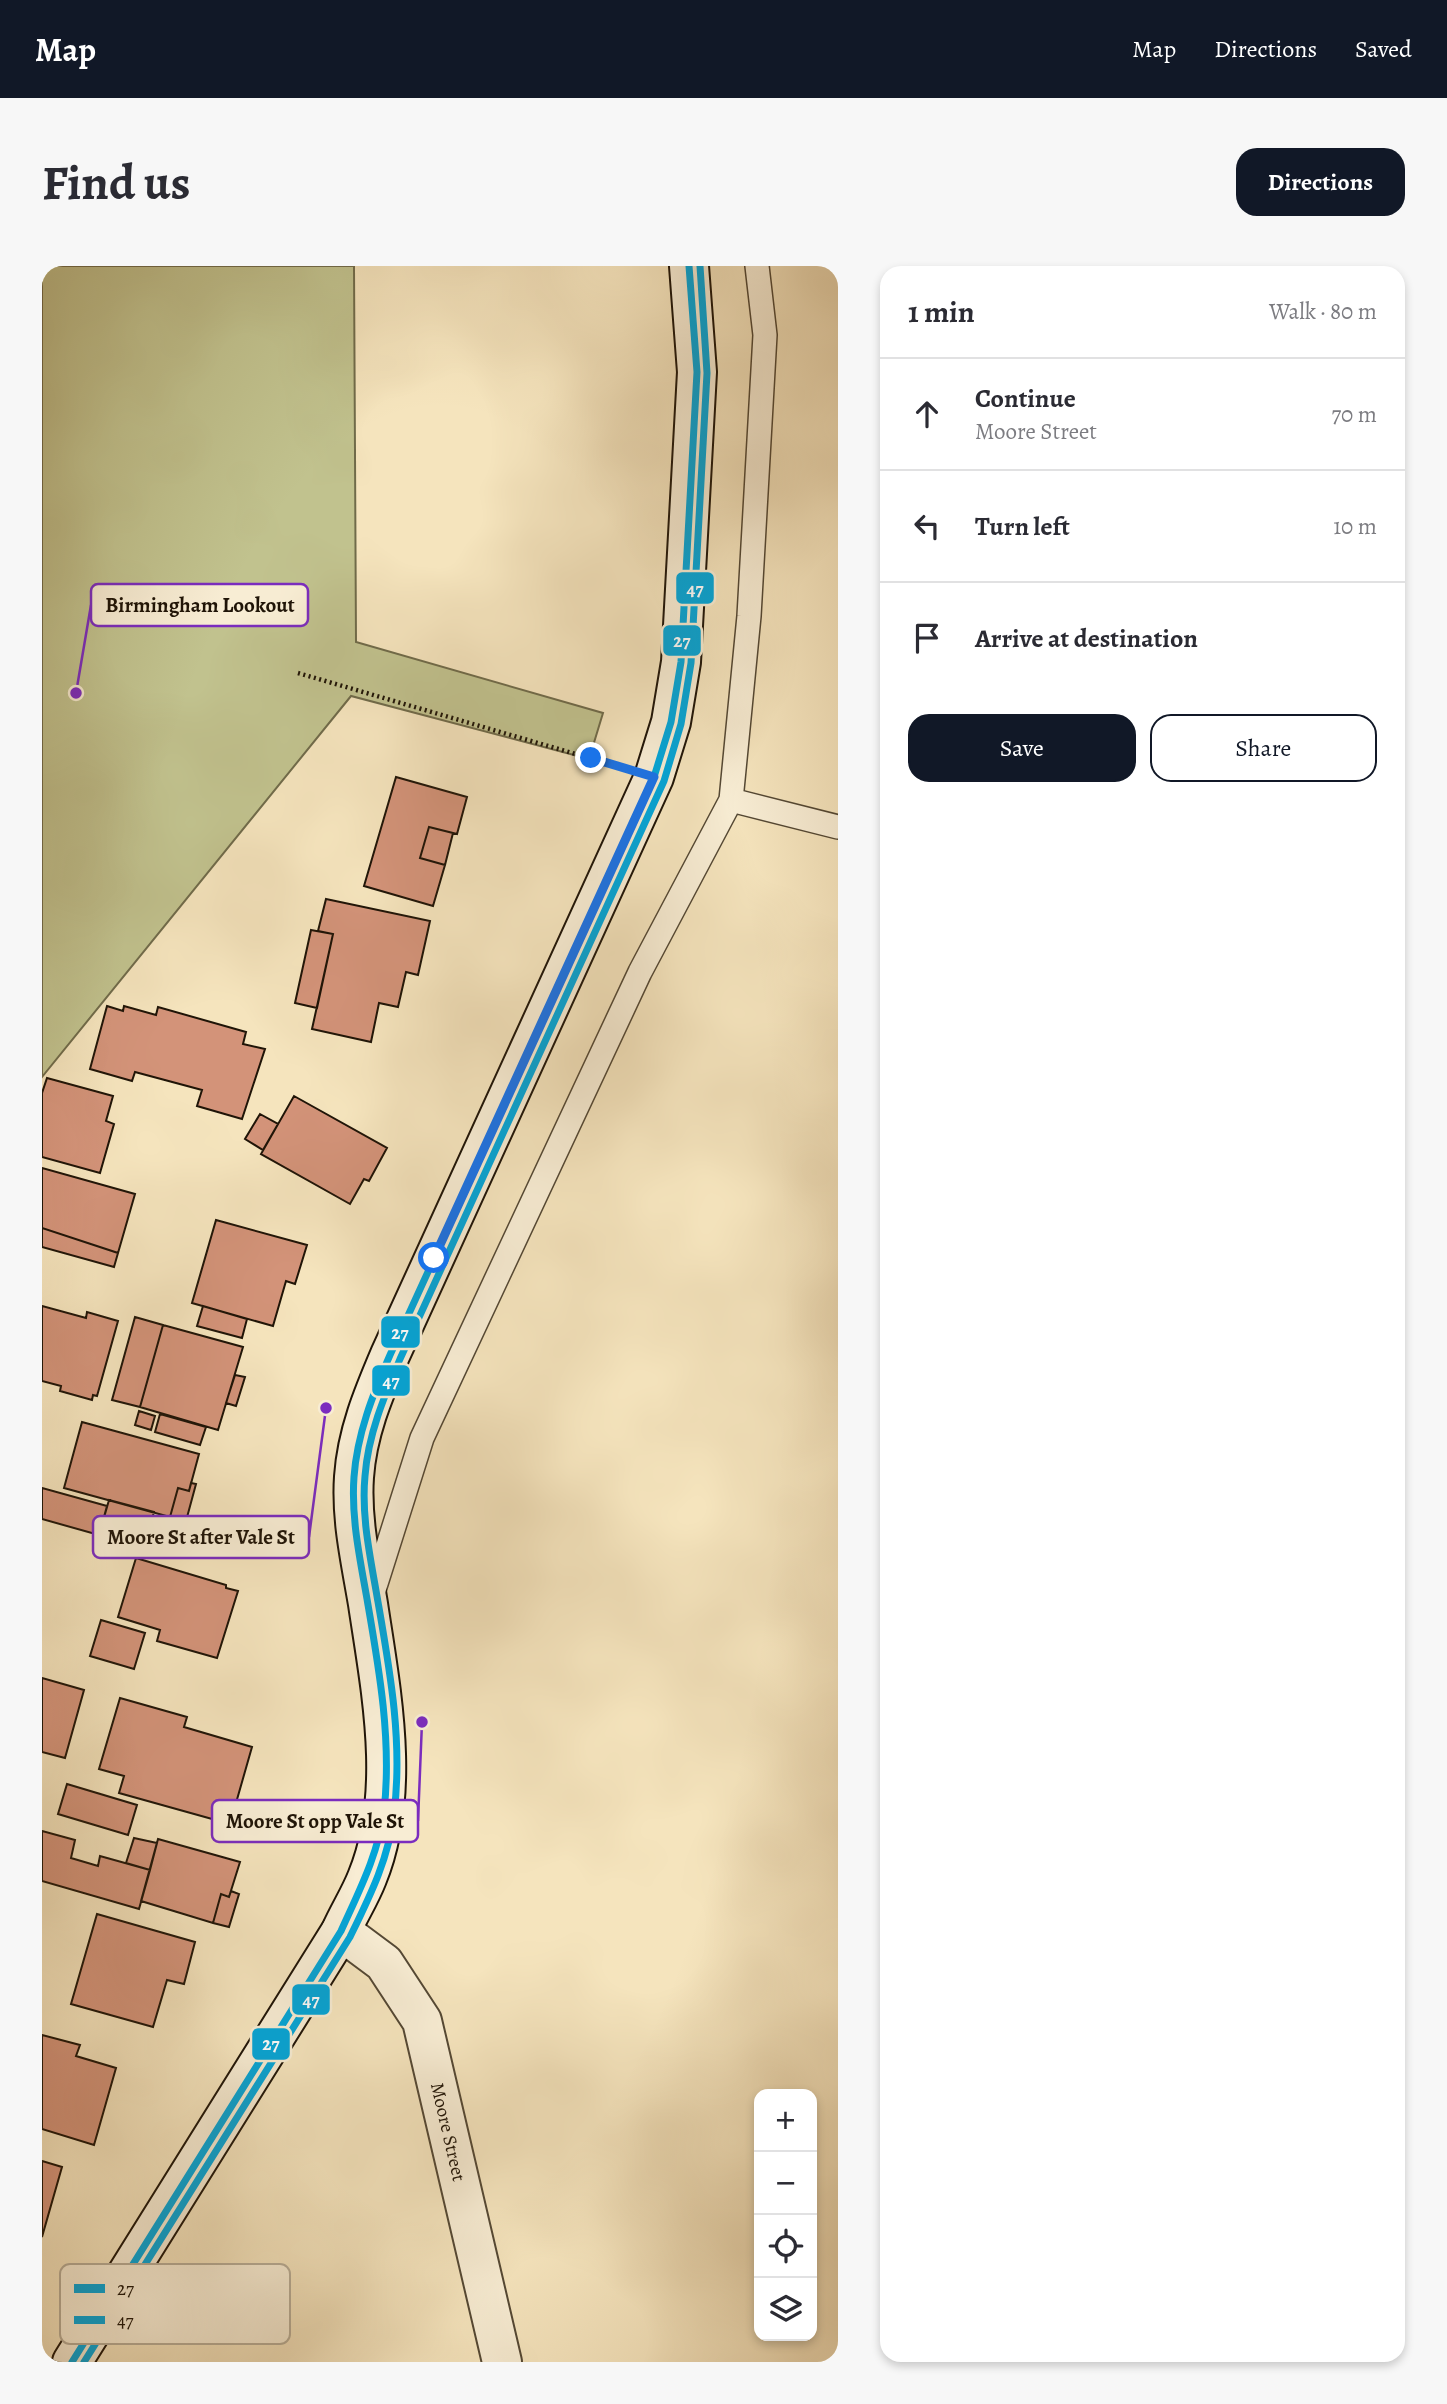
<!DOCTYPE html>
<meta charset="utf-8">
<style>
body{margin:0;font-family:Alegreya,serif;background:#f7f7f7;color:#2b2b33}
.controls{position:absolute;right:21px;bottom:21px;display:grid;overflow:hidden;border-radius:14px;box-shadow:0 4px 10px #0003}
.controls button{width:63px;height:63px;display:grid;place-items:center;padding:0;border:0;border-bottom:2px solid #e1e1e2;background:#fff;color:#2b2b33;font:35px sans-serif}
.stop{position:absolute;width:21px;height:21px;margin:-16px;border:5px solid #1a73e8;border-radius:50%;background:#fff}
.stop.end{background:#1a73e8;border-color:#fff;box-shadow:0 2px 7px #0008}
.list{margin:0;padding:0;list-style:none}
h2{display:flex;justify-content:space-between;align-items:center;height:91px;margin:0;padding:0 28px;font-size:30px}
h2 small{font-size:23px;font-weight:400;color:#7c7c81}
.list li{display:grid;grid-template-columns:46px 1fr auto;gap:21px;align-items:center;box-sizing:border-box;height:112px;padding:0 28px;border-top:2px solid #e1e1e2}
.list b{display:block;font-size:26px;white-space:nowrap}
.list p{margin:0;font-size:23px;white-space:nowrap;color:#7c7c81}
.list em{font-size:23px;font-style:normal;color:#7c7c81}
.actions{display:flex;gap:14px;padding:21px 28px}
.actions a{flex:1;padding:16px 0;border:2px solid #111827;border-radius:21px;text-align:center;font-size:24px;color:#111827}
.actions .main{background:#111827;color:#fff}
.icon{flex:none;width:38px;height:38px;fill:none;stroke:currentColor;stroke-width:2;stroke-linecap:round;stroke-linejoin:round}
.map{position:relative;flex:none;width:796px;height:2096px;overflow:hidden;border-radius:21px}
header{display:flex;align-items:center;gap:42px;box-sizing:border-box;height:98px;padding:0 35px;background:#111827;color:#fff}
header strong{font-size:33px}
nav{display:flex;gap:38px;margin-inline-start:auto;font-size:24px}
.intro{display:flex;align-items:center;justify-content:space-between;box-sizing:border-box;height:168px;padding:0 42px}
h1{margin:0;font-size:49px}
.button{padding:18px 32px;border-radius:21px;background:#111827;color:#fff;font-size:24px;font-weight:700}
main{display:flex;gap:42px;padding:0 42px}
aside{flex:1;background:#fff;border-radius:21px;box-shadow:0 4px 10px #0003}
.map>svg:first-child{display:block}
</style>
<header>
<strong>Map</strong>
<nav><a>Map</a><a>Directions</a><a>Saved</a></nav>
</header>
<div class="intro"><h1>Find us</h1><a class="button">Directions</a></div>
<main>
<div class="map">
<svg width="796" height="2096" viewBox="0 0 796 2096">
<rect width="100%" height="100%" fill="#f5e4bd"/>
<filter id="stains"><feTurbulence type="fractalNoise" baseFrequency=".00286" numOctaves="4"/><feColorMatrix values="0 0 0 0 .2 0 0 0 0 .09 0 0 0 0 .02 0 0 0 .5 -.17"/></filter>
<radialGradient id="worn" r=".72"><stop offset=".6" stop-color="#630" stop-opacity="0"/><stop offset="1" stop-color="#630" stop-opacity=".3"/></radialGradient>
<path fill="#c1c28e" stroke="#706b4a" stroke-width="2" d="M0,0H312L314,376L561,447L547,493L309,430L0,811Z"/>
<path fill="#d39379" stroke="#1f1407" stroke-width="2" d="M354,511L425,531L415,568L387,561L378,592L403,599L391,640L322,620Z
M387,561L411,567L403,599L378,592Z
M284,633L388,655L376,709L364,706L356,741L337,737L329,776L270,763L291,668L276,665Z
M269,664L291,668L275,742L253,737Z
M65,740L81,745L82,740L114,749L116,741L204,766L201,778L223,783L200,853L155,840L160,824L93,806L90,815L48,803Z
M5,812L71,830L64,855L72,858L58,907L0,891V827Z
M252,830L345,882L327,915L322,913L308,938L219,888Z
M218,848L236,858L221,884L203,873Z
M0,902L93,928L76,987L0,962Z
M174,954L265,979L253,1018L244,1015L231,1060L150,1037Z
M0,962L76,987L72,1001L0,981Z
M0,1040L44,1052L45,1046L76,1055L55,1130L51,1129L50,1134L18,1125L19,1120L0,1115Z
M161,1040L205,1053L200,1072L155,1060Z
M93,1051L121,1059L98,1141L70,1134Z
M121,1059L201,1081L176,1164L98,1141Z
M193,1109L203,1111L194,1140L184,1137Z
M97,1145L113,1150L109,1164L93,1159Z
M118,1148L164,1161L158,1179L113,1166Z
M40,1156L157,1188L147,1225L136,1222L128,1251L22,1222Z
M149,1217L154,1218L144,1255L128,1251L136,1222L147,1225Z
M0,1222L65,1240L57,1269L0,1253Z
M67,1234L112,1246L102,1281L57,1269Z
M94,1292L184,1319V1322L196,1325L175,1392L115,1375L118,1364L76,1351Z
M59,1354L103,1367L92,1403L48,1390Z
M0,1412L42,1424L23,1492L0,1486Z
M78,1432L145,1451L142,1461L210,1481L188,1558L77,1527L82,1510L57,1503Z
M25,1518L95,1539L86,1569L16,1548Z
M0,1565L33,1574L29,1592L56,1600L58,1590L108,1604L97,1643L0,1615Z
M92,1572L115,1577L108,1604L84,1597Z
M116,1573L198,1596L187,1631L179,1628L171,1657L99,1635Z
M189,1625L197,1628L187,1661L171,1657L179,1628L187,1631Z
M55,1648L153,1676L142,1718L125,1714L111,1761L29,1738Z
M0,1769L38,1779L34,1790L74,1802L52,1879L0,1863Z
M0,1895L20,1901L0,1971Z"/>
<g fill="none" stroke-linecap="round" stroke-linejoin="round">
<defs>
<path id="service" d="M689,534L796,561
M330,1330L380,1172L598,706L689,534L707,350L723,69L715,0"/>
<path id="minor" d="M299,1665L342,1697L380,1755L460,2096"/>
<path id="secondary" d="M30,2096L299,1665C307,1647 318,1630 325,1612C360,1527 339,1425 326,1338C319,1296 309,1254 312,1211C315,1167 331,1129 348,1089L612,511L629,456L639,396L655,106L647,0"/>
</defs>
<use href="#service" stroke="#544834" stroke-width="26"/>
<use href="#minor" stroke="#544834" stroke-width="42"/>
<use href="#secondary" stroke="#1f1407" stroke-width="42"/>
<path stroke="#1f1407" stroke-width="4.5" stroke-dasharray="2 3.5" stroke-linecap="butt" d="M256,407L568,498"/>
<use href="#service" stroke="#f8edd4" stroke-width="23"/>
<use href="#minor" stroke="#f8edd4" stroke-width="38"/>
<use href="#secondary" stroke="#f8edd4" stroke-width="38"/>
<defs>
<path id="bus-1" d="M30,2096L299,1665C317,1625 336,1589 342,1545C350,1475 337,1402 325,1333C318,1293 309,1252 312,1211C315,1168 331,1128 348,1089L612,511L629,456L639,396L655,106L647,0"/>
<path id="bus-2" d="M42,2096L308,1671C328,1630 347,1592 352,1547C361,1477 348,1405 336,1336C329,1294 319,1252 323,1210C326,1169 342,1131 358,1093L622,515L639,458L649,397L665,107L658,0"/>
</defs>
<use href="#bus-1" stroke="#f8edd4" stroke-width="12"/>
<use href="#bus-2" stroke="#f8edd4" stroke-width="12"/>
<use href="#bus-1" stroke="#03a5d8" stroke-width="7"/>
<use href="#bus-2" stroke="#03a5d8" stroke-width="7"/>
</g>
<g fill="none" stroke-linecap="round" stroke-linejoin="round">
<path stroke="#1a73e8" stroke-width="9" d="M392,992L612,511L549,492"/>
</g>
<g text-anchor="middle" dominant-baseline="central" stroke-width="7" stroke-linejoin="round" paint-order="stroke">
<g font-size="19" fill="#1f1407" stroke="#f8edd4">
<text transform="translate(406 1866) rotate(77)">Moore Street</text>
</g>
</g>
<rect x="18" y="1998" width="230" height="80" rx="10" fill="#f8edd4" stroke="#b7ac96" stroke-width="2"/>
<rect x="32" y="2018" width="31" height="9" fill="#03a5d8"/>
<rect x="32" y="2050" width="31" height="8" fill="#03a5d8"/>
<g font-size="19" fill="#1f1407">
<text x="75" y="2029">27</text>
<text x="75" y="2061">47</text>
</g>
<path fill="none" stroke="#7b2cbf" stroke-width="2.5" d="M34 427L49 339M284 1142L267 1271M380 1456L376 1555"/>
<g fill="#7b2cbf" stroke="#f8edd4" stroke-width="2.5">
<circle cx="34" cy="427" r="7"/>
<circle cx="284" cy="1142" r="7"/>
<circle cx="380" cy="1456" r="7"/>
</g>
<g fill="#f8edd4" stroke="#7b2cbf" stroke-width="2.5">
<rect x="49" y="318" width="217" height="42" rx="7"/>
<rect x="51" y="1250" width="216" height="42" rx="7"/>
<rect x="170" y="1534" width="206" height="42" rx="7"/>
</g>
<g font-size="21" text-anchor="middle" font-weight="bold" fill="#1f1407">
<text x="158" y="346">Birmingham Lookout</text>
<text x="159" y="1278">Moore St after Vale St</text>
<text x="273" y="1562">Moore St opp Vale St</text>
</g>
<g stroke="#f8edd4" stroke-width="2.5">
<rect x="633" y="305" width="40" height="34" rx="7" fill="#03a5d8"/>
<rect x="620" y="358" width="40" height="33" rx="7" fill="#03a5d8"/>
<rect x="338" y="1049" width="41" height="34" rx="7" fill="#03a5d8"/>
<rect x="329" y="1098" width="40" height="33" rx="7" fill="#03a5d8"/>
<rect x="249" y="1717" width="40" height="33" rx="7" fill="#03a5d8"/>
<rect x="209" y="1761" width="40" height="34" rx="7" fill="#03a5d8"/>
</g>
<g font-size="19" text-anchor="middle" font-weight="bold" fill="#fff">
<text x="653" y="329">47</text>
<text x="640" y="381">27</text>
<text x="358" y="1073">27</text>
<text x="349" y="1121">47</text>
<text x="269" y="1740">47</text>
<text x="229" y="1784">27</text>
</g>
<rect width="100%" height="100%" filter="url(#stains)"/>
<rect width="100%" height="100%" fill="url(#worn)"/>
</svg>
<div class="controls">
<button>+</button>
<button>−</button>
<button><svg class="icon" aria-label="locate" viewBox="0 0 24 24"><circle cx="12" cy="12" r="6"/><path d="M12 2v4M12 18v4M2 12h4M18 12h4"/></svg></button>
<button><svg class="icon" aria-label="layers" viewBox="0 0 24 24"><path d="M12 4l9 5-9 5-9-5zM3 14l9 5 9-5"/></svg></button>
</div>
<div class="stop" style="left:392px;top:992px"></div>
<div class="stop end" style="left:549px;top:492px"></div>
</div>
<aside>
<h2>1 min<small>Walk · 80 m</small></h2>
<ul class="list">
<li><svg class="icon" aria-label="ahead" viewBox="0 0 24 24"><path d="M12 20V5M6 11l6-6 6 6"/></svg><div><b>Continue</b><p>Moore Street</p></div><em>70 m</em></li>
<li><svg class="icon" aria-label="left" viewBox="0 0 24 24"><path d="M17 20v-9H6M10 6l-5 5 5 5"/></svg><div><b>Turn left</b></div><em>10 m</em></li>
<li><svg class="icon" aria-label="arrive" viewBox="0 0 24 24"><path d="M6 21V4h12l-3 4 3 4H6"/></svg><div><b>Arrive at destination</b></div></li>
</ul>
<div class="actions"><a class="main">Save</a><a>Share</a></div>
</aside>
</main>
